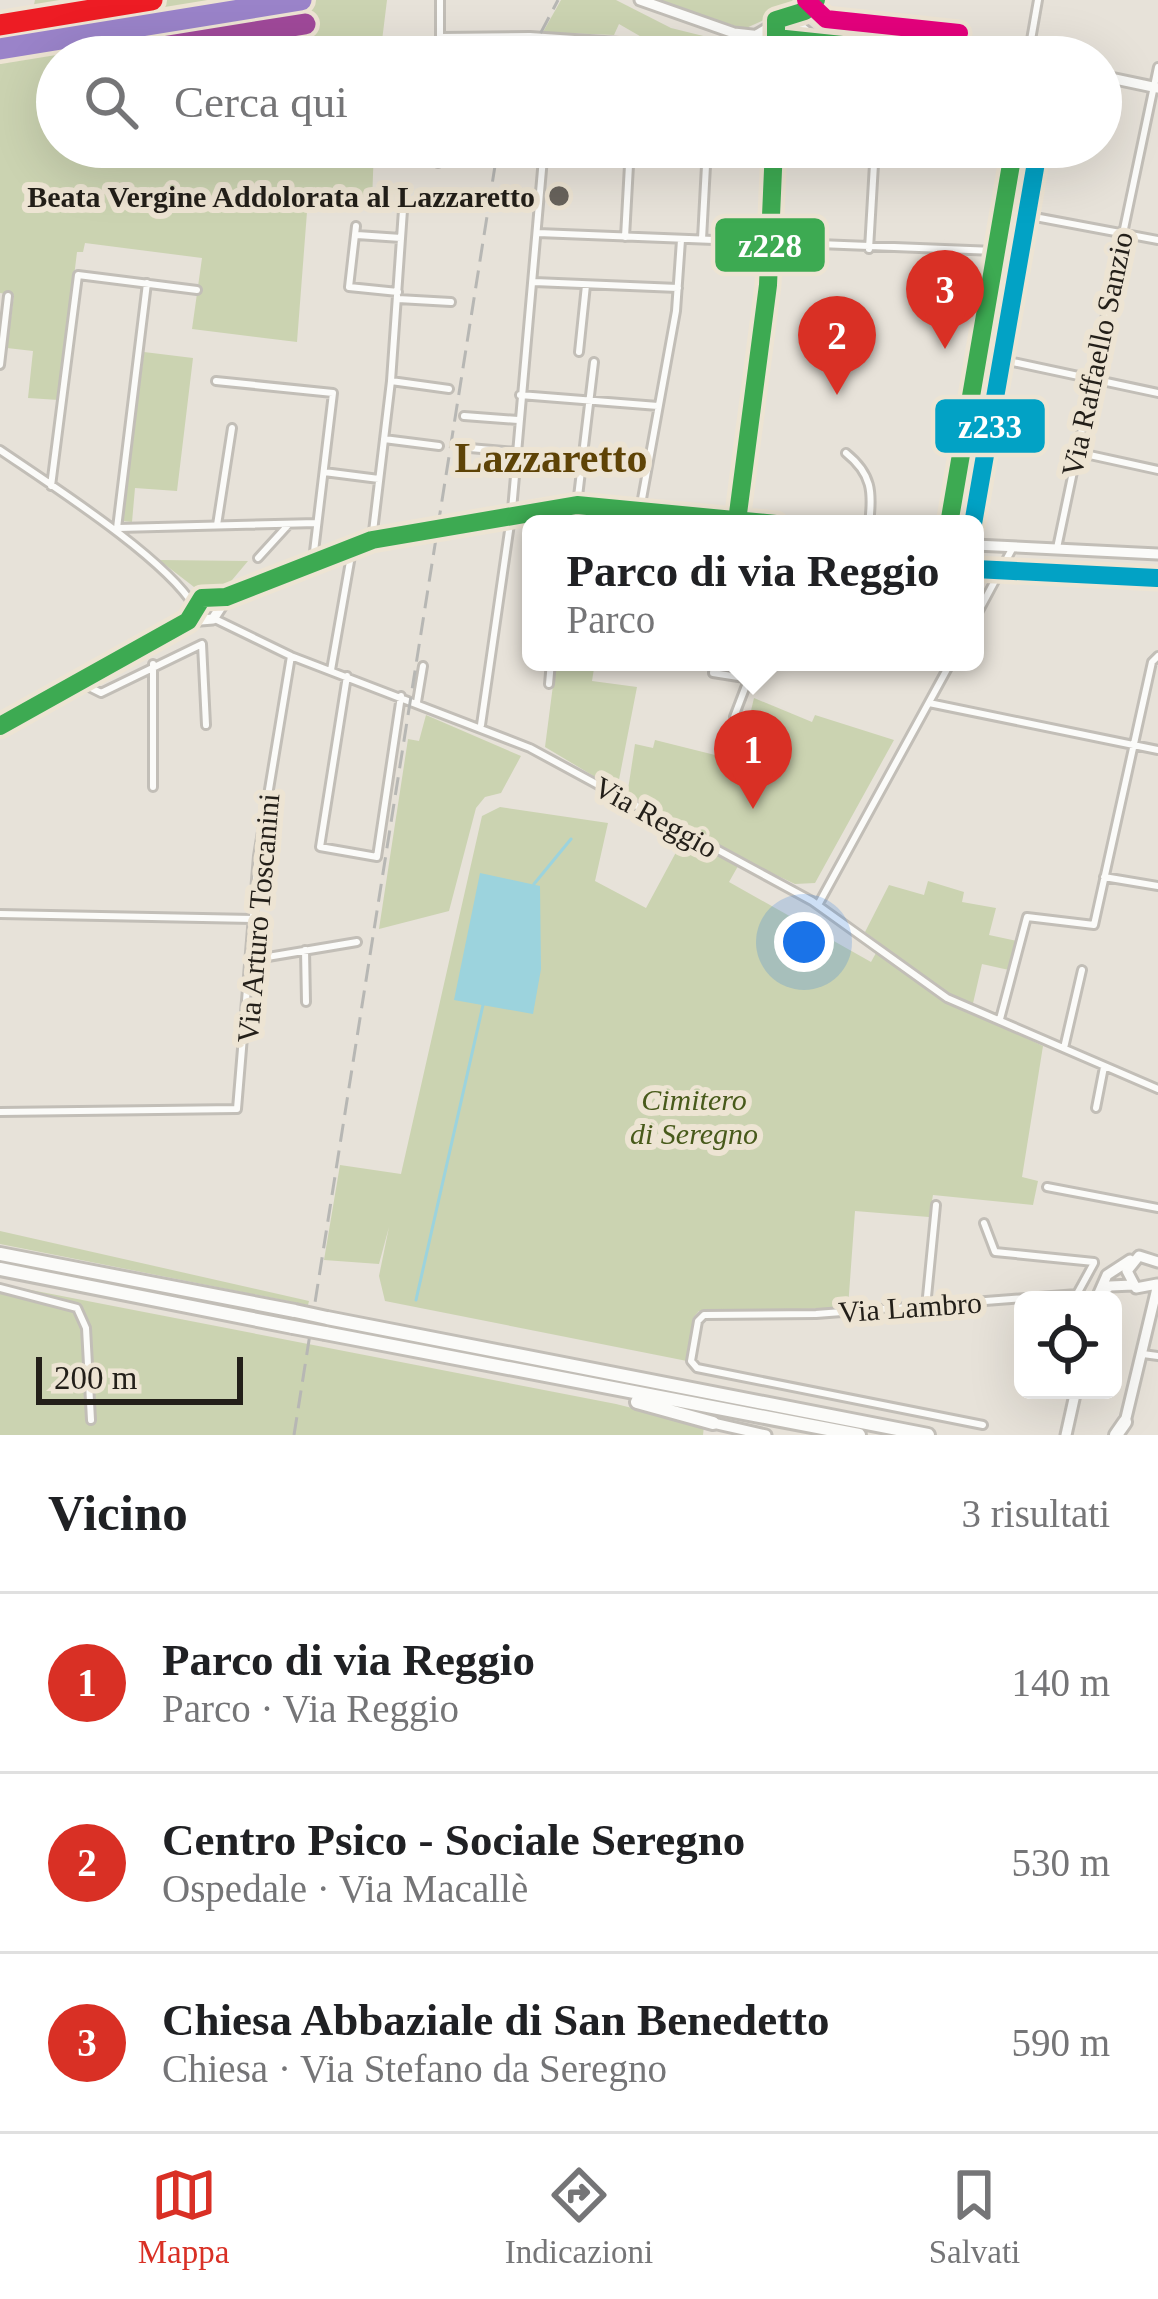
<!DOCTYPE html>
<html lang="it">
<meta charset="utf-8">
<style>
body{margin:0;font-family:"Times New Roman",serif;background:#f2f2f2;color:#202124}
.controls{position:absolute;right:36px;bottom:36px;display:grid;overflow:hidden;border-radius:18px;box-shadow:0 12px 48px #0002}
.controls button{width:108px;height:108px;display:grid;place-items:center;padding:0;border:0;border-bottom:3px solid #e0e0e0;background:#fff;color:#202124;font:60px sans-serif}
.scale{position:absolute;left:36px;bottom:30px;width:207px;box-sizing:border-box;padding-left:12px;border:6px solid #231f19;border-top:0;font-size:33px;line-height:42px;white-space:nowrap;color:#231f19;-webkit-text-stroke:9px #ede4d3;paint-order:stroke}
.you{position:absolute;left:804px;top:942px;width:42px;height:42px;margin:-30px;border:9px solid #fff;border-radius:50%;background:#1a73e8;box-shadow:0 0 0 18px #1a73e833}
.badge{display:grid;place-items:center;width:78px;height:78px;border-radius:50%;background:#d93025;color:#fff;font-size:39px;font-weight:700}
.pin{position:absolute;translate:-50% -99px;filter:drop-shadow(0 3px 6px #0008)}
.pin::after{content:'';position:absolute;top:63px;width:42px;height:36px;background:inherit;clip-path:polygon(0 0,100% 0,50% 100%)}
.popup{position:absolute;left:522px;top:515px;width:462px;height:156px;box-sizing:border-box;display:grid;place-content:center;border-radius:18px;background:#fff;filter:drop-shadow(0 3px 9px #0005);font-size:39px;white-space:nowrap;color:#757577}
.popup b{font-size:45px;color:#202124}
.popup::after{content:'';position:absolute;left:50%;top:100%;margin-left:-24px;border:24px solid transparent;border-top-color:#fff}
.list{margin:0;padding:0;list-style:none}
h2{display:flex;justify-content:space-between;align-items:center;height:156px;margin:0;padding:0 48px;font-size:51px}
h2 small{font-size:39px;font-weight:400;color:#757577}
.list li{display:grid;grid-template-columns:78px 1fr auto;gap:36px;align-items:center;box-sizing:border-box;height:180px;padding:0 48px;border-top:3px solid #e0e0e0}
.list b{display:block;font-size:45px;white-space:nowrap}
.list p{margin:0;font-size:39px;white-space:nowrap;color:#757577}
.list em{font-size:39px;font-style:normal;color:#757577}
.icon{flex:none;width:66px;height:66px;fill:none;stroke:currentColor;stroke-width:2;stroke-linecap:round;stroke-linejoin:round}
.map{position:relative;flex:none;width:1158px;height:1435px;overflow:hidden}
.search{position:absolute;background:#fff;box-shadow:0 12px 48px #0002;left:36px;right:36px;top:36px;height:132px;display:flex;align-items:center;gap:30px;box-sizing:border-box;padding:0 42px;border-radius:66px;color:#757577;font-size:45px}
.sheet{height:696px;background:#fff}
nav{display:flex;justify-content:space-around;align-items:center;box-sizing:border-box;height:168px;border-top:3px solid #e0e0e0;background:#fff;font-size:33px;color:#757577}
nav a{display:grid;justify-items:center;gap:6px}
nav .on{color:#d93025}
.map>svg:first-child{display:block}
</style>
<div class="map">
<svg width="1158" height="1435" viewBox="0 0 1158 1435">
<rect width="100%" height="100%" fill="#e7e2d9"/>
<path fill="#cbd3b1" d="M35,0H387L380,57H57V147H374L372,202L308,199L297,342L192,329L202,258L85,243L83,252H77L59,400L28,398L33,351L7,348L14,295L0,293V56L23,52Z
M561,0H616L671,28L756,49L645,39L619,24L614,35L543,32Z
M658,0H809L744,29Z
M144,352L193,358L177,491L135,488L132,522L123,521Z
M159,560L248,561L222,592L194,587Z
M556,662H595L592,681L637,687L617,790L545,747Z
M754,698L812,722L815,715L894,740L815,883L795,884L742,859L729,882L871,962L881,944L865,932L889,885L924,895L928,881L964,892L962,902L996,908L989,935L1017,941L1009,970L982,964L971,1012L1043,1046L1022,1177L1038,1181L1033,1205L933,1195L929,1217L855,1211L848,1308L699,1311L693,1318L687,1361L385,1301L379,1276L389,1227L379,1264L324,1260L340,1165L401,1174L482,816L500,807L608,823L595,881L646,908L688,830L627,796L635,744L653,748L655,740L739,761Z
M426,715L521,756L501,793L485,797L476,808L449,911L379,929L408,739L419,741Z
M0,1231L309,1301L308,1305L0,1244Z
M0,1284L616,1404L704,1426L703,1435H0Z"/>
<path fill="#9cd3dd" d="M480,873L540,886L541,969L533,1014L454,1000Z"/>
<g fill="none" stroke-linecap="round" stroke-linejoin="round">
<path stroke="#9cd3dd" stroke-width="3" d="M534,884L571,839
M416,1300L483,1005"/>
<defs>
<path id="street" d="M440,0V57
M799,25L816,0
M441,37L530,36L708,48L713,57
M636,45L637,57
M549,57L550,39
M776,57V38
M1028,57L1038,0
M438,163V147
M1003,211L1158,240
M356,226L349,287L398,292
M538,233L995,251
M357,235L401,238
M625,237L630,147
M702,239L707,147
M869,249L875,147
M534,282L678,288
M398,299L451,302
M579,352L586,285
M980,355L1158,393
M0,365L8,296
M216,381L333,393L313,560
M391,381L449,389
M520,395L658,406
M464,416L518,420
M384,439L439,446
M458,447L516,452
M0,450C51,485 164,557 194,606
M1076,452L1158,470
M846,453C872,474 873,492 869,524
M324,472L379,479
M51,486L78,275L197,290
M577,505L594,362
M640,510L676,311L681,240
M737,520L768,285L774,147
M562,524L564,507
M949,524L1014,147
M217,525L232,428
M117,528L147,283
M118,528L317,523
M372,540L391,381L403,210
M1057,548L1158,67
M258,558L289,524
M975,618L1012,549
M215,619L291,656L530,748L812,901L947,998L1158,1089
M714,662L713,673L751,679
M153,664V787
M331,670L352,550
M347,676L320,847L377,857L401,696
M81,683L101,693L202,644L206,725
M549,684L551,662
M417,702L423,666
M929,703L1158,750
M734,717L755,662
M481,725L512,510L544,147
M1104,877L1158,886
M818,905L951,662
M0,914L253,919
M305,950L306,1002
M250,960L357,942
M1000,1019L1027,917L1094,925L1152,662L1158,656
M1064,1048L1082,970
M1096,1108L1104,1067
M0,1112L237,1109L258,856L291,656
M1047,1187L1158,1208
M984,1223L995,1252L1094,1262
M0,1288L77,1308L86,1328L91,1420
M926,1307L936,1205
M1143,1354L1158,1356
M983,1425L697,1368L691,1361L698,1321L704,1315L816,1314L1077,1294L1094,1263"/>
<path id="secondary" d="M640,0L734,33L870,48
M758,34L788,16L818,42
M865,46L956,57
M1101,76L1158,88
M975,545L1158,554
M188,621L202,598L226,597L372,540L577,505L776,524
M0,726L188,621L213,619L226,599
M1157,1284L1136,1288L1127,1271L1139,1256L1158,1262
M1100,1295L1110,1286L1133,1285
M1096,1300L1107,1275L1130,1260
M1125,1422L1158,1284
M713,1423L766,1435
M1066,1435L1076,1390"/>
<path id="highway" d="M0,1254L295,1311
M0,1269L293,1327
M327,1318L928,1435
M325,1333L859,1435
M637,1402L713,1423
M1116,1435L1125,1422"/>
</defs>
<use href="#street" stroke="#c2beb7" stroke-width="12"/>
<use href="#secondary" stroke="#c2beb7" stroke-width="15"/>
<use href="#highway" stroke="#c2beb7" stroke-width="18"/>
<use href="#street" stroke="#fbfbf9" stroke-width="6"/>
<use href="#secondary" stroke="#fbfbf9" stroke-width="9"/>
<use href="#highway" stroke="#fbfbf9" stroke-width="12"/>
<path stroke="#b7b7b4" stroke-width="3" stroke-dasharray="18 9" stroke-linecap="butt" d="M528,57L558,0
M294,1435L498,147"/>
<defs>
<path id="highway-bridge" d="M295,1311L327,1318
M293,1327L325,1333"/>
</defs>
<use href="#highway-bridge" stroke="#c2beb7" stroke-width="18" stroke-linecap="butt"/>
<use href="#highway-bridge" stroke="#fbfbf9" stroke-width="12"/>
<defs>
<path id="bus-1" d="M816,0L805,11L776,20V38L956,57
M737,521L768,285L774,147
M949,524L1014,147
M0,726L188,621L202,598L226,597L372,540L577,505L776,524"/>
<path id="bus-2" d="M973,524L1038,151
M975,569L1157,578"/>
<path id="bus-3" d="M806,0L826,19L959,33"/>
</defs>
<use href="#bus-1" stroke="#ede4d3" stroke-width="27"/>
<use href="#bus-2" stroke="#ede4d3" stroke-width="27"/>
<use href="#bus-3" stroke="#ede4d3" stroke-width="27"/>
<use href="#bus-1" stroke="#3daa52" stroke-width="18"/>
<use href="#bus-2" stroke="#02a2c5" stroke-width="18"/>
<use href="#bus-3" stroke="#e5007d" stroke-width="18"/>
<defs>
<path id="rail-1" d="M0,49L301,0"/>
<path id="rail-2" d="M100,57L305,24"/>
<path id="rail-3" d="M0,25L152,0"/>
</defs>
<use href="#rail-1" stroke="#ede4d3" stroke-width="30"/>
<use href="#rail-2" stroke="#ede4d3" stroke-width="30"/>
<use href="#rail-3" stroke="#ede4d3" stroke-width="30"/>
<use href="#rail-1" stroke="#9a83c9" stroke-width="21"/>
<use href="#rail-2" stroke="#a0499a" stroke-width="21"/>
<use href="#rail-3" stroke="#ed1c24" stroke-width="21"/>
</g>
<circle fill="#68635c" stroke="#ede4d3" stroke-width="4.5" cx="559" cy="196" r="12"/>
<g text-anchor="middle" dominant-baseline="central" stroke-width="12" stroke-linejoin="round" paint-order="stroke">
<g font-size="30" font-weight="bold" fill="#231f19" stroke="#ede4d3" text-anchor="end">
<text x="535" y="196">Beata Vergine Addolorata al Lazzaretto</text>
</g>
<g font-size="30" fill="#231f19" stroke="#ede4d3">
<text transform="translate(1097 354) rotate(-78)">Via Raffaello Sanzio</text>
<text transform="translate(656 817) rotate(29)">Via Reggio</text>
<text transform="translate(258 918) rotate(-85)">Via Arturo Toscanini</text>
<text transform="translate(910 1307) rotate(-4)">Via Lambro</text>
</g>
<g font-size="30" font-style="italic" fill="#485a1b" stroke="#ede4d3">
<text x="694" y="1099">Cimitero<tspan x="694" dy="34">di Seregno</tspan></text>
</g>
<g font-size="42" font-weight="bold" fill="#5e4306" stroke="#ede4d3">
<text x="551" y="458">Lazzaretto</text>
</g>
</g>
<g stroke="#ede4d3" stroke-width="4.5">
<rect x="713" y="216" width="114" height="58" rx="12" fill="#3daa52"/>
<rect x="933" y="397" width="114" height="58" rx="12" fill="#02a2c5"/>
</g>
<g font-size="33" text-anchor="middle" font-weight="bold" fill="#fff">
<text x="770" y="257">z228</text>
<text x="990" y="438">z233</text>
</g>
</svg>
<div class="controls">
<button><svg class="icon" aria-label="locate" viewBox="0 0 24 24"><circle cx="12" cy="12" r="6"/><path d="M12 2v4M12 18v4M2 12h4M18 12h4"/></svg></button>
</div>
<div class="scale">200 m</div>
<div class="you"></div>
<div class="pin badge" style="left:753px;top:809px">1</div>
<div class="popup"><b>Parco di via Reggio</b>Parco</div>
<div class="pin badge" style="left:837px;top:395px">2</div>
<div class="pin badge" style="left:945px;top:349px">3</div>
<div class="search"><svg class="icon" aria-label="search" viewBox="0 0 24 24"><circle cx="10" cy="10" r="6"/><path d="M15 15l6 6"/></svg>Cerca qui</div>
</div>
<section class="sheet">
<h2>Vicino<small>3 risultati</small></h2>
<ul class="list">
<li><span class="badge">1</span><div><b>Parco di via Reggio</b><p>Parco · Via Reggio</p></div><em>140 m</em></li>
<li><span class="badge">2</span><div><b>Centro Psico - Sociale Seregno</b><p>Ospedale · Via Macallè</p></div><em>530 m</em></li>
<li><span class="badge">3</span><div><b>Chiesa Abbaziale di San Benedetto</b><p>Chiesa · Via Stefano da Seregno</p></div><em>590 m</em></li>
</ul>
</section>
<nav>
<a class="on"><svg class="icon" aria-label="map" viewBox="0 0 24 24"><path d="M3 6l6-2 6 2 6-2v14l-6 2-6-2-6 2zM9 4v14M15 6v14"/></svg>Mappa</a>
<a><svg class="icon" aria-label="directions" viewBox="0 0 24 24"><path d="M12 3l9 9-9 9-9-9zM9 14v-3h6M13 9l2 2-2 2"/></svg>Indicazioni</a>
<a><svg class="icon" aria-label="saved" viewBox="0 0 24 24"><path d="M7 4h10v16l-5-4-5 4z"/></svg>Salvati</a>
</nav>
